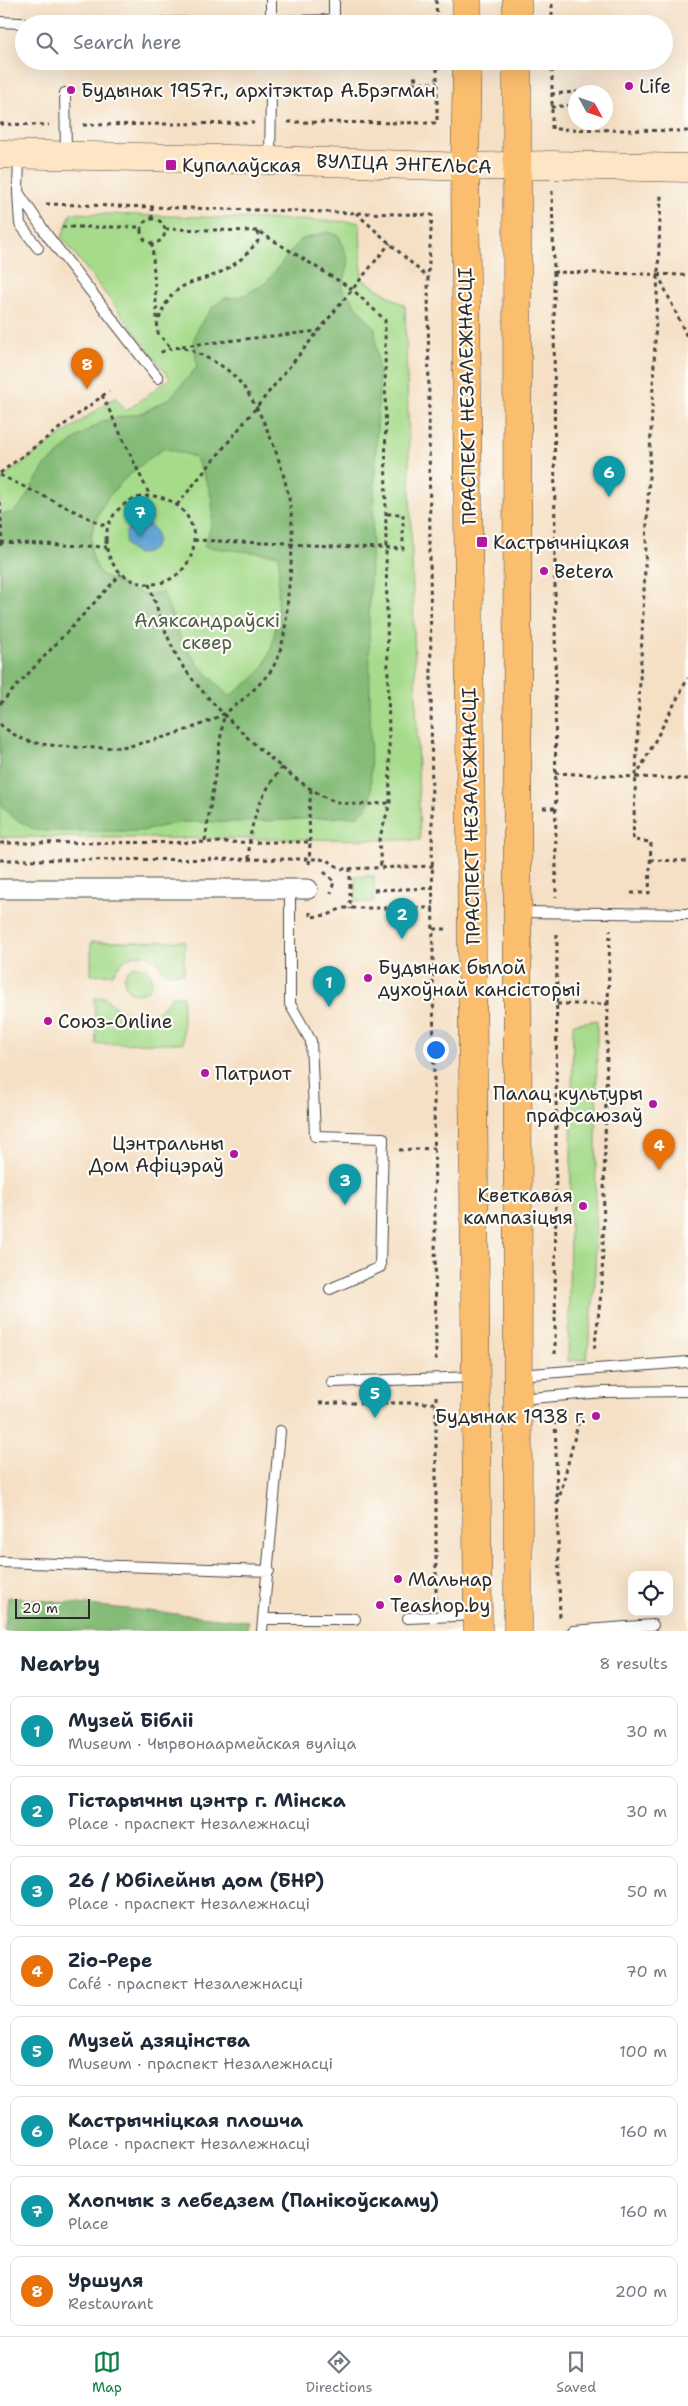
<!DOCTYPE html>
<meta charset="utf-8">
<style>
body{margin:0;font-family:"Shantell Sans",sans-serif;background:#f6f6f7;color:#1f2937}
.controls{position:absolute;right:15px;bottom:15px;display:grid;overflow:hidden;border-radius:10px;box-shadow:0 5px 20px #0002}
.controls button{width:45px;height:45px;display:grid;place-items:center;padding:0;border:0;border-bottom:1px solid #e0e1e3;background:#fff;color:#1f2937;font:25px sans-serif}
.compass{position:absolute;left:568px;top:85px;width:45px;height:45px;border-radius:50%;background:#fff;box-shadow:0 5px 20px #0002;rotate:130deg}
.scale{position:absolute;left:15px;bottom:12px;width:75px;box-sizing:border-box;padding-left:5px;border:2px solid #2b2b2b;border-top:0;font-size:14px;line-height:18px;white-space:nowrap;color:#2b2b2b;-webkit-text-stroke:4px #fdfcf7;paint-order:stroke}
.you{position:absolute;left:435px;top:1049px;width:18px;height:18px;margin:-12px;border:4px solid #fff;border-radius:50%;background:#1a73e8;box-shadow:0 0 0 8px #1a73e833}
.badge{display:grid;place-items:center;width:32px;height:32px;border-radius:50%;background:#0b8043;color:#fff;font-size:16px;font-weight:700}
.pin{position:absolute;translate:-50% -41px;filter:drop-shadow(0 1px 2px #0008)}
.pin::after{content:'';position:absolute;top:26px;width:18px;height:15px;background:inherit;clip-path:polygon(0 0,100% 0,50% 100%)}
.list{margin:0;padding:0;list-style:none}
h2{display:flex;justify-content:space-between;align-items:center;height:65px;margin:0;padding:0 20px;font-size:21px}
h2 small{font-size:16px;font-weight:400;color:#747a83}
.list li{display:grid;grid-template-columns:32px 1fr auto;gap:15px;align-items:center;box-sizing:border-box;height:70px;margin:0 10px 10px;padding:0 10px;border:1px solid #e0e1e3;border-radius:10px}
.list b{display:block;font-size:19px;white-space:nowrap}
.list p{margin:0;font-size:16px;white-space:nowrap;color:#747a83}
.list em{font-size:16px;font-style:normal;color:#747a83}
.icon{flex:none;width:28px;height:28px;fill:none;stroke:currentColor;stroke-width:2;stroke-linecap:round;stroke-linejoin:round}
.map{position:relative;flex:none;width:688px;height:1631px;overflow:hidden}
.search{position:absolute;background:#fff;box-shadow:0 5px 20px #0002;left:15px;right:15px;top:15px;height:55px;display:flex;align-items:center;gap:12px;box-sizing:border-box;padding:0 18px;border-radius:28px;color:#747a83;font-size:19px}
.sheet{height:705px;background:#fff}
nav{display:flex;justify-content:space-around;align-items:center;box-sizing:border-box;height:70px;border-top:1px solid #e0e1e3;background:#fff;font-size:14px;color:#747a83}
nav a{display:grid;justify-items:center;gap:2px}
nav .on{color:#0b8043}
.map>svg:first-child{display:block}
</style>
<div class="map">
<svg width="688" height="1631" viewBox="0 0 688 1631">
<rect width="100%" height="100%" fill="#fdfcf7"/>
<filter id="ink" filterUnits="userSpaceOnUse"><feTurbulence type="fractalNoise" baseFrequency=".02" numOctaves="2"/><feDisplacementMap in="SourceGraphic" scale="10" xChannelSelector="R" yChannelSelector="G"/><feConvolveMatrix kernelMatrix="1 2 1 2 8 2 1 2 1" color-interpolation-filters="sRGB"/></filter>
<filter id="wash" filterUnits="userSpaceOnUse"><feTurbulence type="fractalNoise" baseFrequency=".0096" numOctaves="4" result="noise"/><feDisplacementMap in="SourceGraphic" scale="20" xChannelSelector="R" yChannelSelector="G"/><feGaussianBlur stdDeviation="1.12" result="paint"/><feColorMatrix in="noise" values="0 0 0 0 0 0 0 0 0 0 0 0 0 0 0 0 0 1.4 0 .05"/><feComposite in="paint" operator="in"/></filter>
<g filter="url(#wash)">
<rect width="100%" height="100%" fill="#f5e0c5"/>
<path fill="#a6db8b" stroke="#68835b" d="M71,213L360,222L362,279L405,306L420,840L0,837V479L115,397L126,411L170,378L62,237Z
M355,876H374V902H356Z
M185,941L184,973H165C162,969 159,963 156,960C139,948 122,958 113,974L91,975V942Z
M124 980a14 14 0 1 1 28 0a14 14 0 1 1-28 0Z
M171,996H183V1043L96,1044L94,998L105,997C122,1020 157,1023 171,996Z
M597,1020L595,1284L587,1359L568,1361L573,1024Z"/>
<path fill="#84bb77" stroke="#587351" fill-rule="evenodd" d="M327,232L339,236L349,262L342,288L375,329L379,382L369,607L371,794L368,807L358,816L248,822H181L142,831H48L35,830L11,816L0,803V514L13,513L22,503L44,467L78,437L103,421L144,412L170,398L197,367L194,340L198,327L214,306L225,298L240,297L265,284L300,240ZM165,448L195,457C213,493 219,508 204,547L279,555C278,587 280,643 262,669C254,680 239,689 229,697L198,664L181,640L163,592L144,595L101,575C98,569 93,561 92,554C84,508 131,470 165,448Z
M8,1597L248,1621L247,1631H4Z"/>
<path fill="#61a2d4" stroke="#466680" d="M125 538a16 16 0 1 1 32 0a16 16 0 1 1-32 0Z"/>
</g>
<g filter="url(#ink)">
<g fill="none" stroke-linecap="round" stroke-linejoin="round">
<defs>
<path id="lane" d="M271,0V24
M0,22L41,24
M89,24L334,20V0
M65,93L66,154
M19,156L18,192L47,235L158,378
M270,159L271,94
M18,193L20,224L38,248
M290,889V1004L311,1041L315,1136L383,1138L380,1267L330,1289
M519,912L688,914
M518,1375L688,1362
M332,1382L475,1377
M519,1399L604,1392L688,1391
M0,1562L269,1571
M408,1618L477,1615
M264,1619H355
M262,1631L280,1431
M573,1631L653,1625"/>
<path id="street" d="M0,889H308"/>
<path id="secondary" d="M0,154L270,160L465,167L551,165L688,168"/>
<path id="primary" d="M467,24V0
M517,24V0
M467,61L465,167L478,1631
M517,61L518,1631"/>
</defs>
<use href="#lane" stroke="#494642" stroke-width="12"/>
<use href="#street" stroke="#494642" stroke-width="21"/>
<use href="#secondary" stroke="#494642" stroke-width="29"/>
<use href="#primary" stroke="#494642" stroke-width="29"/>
<path stroke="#494642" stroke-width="3" stroke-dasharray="4 4" stroke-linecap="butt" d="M436,0L437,24
M552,24V0
M552,61V129L688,131
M417,78H413V83H437
M425,88H437
M551,94L578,92
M551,107L576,105
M288,122L437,123V61
M0,124L49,125
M83,125L254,123
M552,191L554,272L688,275
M46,204L432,215L428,278L436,1360
M356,213L428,278
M152,219V207
M141 231a12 12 0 1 1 24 0a12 12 0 1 1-24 0Z
M62,227H142
M165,229L258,231L352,289L385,320L386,549L390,803L379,840L381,867
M152,243L158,333L170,347
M554,272L556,897
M658,274L688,339
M159,319C176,272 200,288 233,265C243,259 251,249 258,241V231
M182,346L318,331
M102,395L150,496
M0,473L109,391
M0,475L107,527
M106 540a44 44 0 1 1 88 0a44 44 0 1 1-88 0Z
M0,502L2,542L0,546
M177,505L390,243
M194,540L403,549V514H387
M0,542L106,547
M149,584C158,611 166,637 180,662C202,698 294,788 334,801C352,806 372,804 390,803
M0,704L121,574
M0,724C6,730 15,735 22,739C43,748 112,750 134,745C160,739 201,727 223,714C235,708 257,687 266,677C285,655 286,622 288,595C291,568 294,539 291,512C287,474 261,401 233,375C225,367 215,362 205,357C188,348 177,343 160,353
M555,773L636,777L688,678
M636,777L688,779
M543,808H555
M205,841L224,715
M310,842L309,812L311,790
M0,843L310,842L309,868
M249,859C248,824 261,794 282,767
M0,860L320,859L329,861L341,869L434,866
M650,860L688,861
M350,868V909
M324,872L334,881L331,893
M374,890L434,888
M631,893H649L651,842L633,840L658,273L661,195H658
M310,912V917L328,915L342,908H434
M434,929H446
M557,1004H608L602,1285L594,1352
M608,1004L610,930
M399,1150L436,1148
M555,1354L557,930
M319,1403H437
M555,1413L560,1619
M558,1503L581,1412
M436,1600V1394"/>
<use href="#lane" stroke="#fff" stroke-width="10"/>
<use href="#street" stroke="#fff" stroke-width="19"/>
<use href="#secondary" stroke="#fde5c5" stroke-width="28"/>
<use href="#primary" stroke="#fbbe6e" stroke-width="28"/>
</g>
</g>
<g fill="#b5179e" stroke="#fdfcf7" stroke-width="2">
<circle cx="629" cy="86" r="5"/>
<circle cx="71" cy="90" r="5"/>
<rect x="165" y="159" width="12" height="12" rx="2.5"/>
<rect x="476" y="536" width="12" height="12" rx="2.5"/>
<circle cx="544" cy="571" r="5"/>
<circle cx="368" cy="978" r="5"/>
<circle cx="48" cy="1021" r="5"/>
<circle cx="205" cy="1073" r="5"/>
<circle cx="653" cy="1104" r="5"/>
<circle cx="234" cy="1154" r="5"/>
<circle cx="583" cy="1206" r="5"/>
<circle cx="596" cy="1416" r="5"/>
<circle cx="398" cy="1579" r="5"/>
<circle cx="380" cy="1605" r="5"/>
</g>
<g text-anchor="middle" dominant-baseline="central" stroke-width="4.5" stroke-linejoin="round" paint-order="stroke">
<g font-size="19" fill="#2b2b2b" stroke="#fdfcf7" text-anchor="start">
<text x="639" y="86">Life</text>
<text x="81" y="90">Будынак 1957г., архітэктар А.Брэгман</text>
<text x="182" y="165">Купалаўская</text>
<text x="493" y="542">Кастрычніцкая</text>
<text x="554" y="571">Betera</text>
<text x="378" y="967">Будынак былой<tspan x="378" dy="22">духоўнай кансісторыі</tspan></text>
<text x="58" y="1021">Союз-Online</text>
<text x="215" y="1073">Патриот</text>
<text x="643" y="1093" text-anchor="end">Палац культуры<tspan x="643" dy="22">прафсаюзаў</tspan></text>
<text x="224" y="1143" text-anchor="end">Цэнтральны<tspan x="224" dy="22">Дом Афіцэраў</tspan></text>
<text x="573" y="1195" text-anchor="end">Кветкавая<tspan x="573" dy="22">кампазіцыя</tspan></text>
<text x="586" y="1416" text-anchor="end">Будынак 1938 г.</text>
<text x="408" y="1579">Мальнар</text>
<text x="390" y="1605">Teashop.by</text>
</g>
<g font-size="19" fill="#2b2b2b" stroke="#fdfcf7">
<text transform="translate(404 164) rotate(2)">ВУЛІЦА ЭНГЕЛЬСА</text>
<text transform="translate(467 396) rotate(-91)">ПРАСПЕКТ НЕЗАЛЕЖНАСЦІ</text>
<text transform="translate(471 816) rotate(-91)">ПРАСПЕКТ НЕЗАЛЕЖНАСЦІ</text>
</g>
<g font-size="19" fill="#506048" stroke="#fdfcf7">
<text x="207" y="620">Аляксандраўскі<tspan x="207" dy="22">сквер</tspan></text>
</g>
</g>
</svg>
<div class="controls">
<button><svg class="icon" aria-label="locate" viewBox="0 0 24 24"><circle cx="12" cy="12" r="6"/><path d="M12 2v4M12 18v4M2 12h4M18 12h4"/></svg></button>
</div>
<svg class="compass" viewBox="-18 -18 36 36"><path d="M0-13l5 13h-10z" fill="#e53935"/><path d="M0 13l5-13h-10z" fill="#747a83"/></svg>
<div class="scale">20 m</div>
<div class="you"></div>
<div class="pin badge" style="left:329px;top:1007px;background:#0f9aa8">1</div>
<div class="pin badge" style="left:402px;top:939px;background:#0f9aa8">2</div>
<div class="pin badge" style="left:345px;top:1205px;background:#0f9aa8">3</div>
<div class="pin badge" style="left:659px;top:1170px;background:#e8710a">4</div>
<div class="pin badge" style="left:375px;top:1418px;background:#0f9aa8">5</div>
<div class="pin badge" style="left:609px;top:497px;background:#0f9aa8">6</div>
<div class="pin badge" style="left:140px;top:537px;background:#0f9aa8">7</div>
<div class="pin badge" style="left:87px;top:389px;background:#e8710a">8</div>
<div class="search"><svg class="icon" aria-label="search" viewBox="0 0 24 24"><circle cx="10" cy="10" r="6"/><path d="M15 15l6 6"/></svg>Search here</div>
</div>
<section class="sheet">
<h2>Nearby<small>8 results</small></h2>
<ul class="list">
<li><span class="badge" style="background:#0f9aa8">1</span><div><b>Музей Бібліі</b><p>Museum · Чырвонаармейская вуліца</p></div><em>30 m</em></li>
<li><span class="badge" style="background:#0f9aa8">2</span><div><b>Гістарычны цэнтр г. Мінска</b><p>Place · праспект Незалежнасці</p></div><em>30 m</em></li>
<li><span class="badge" style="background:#0f9aa8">3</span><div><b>26 / Юбілейны дом (БНР)</b><p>Place · праспект Незалежнасці</p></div><em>50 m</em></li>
<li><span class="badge" style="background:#e8710a">4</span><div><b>Zio-Pepe</b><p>Café · праспект Незалежнасці</p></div><em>70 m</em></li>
<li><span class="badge" style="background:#0f9aa8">5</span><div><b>Музей дзяцінства</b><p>Museum · праспект Незалежнасці</p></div><em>100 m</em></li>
<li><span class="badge" style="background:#0f9aa8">6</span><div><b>Кастрычніцкая плошча</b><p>Place · праспект Незалежнасці</p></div><em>160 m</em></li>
<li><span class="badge" style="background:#0f9aa8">7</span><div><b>Хлопчык з лебедзем (Панікоўскаму)</b><p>Place</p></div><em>160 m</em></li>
<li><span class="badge" style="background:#e8710a">8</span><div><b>Уршуля</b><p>Restaurant</p></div><em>200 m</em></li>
</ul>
</section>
<nav>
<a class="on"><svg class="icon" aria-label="map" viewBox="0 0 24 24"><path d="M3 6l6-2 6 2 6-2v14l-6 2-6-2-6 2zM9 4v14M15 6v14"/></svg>Map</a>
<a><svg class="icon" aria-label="directions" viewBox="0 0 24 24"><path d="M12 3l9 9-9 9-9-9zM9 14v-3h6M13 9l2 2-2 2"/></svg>Directions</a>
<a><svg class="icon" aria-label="saved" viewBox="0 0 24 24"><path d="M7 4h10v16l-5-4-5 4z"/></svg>Saved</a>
</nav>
